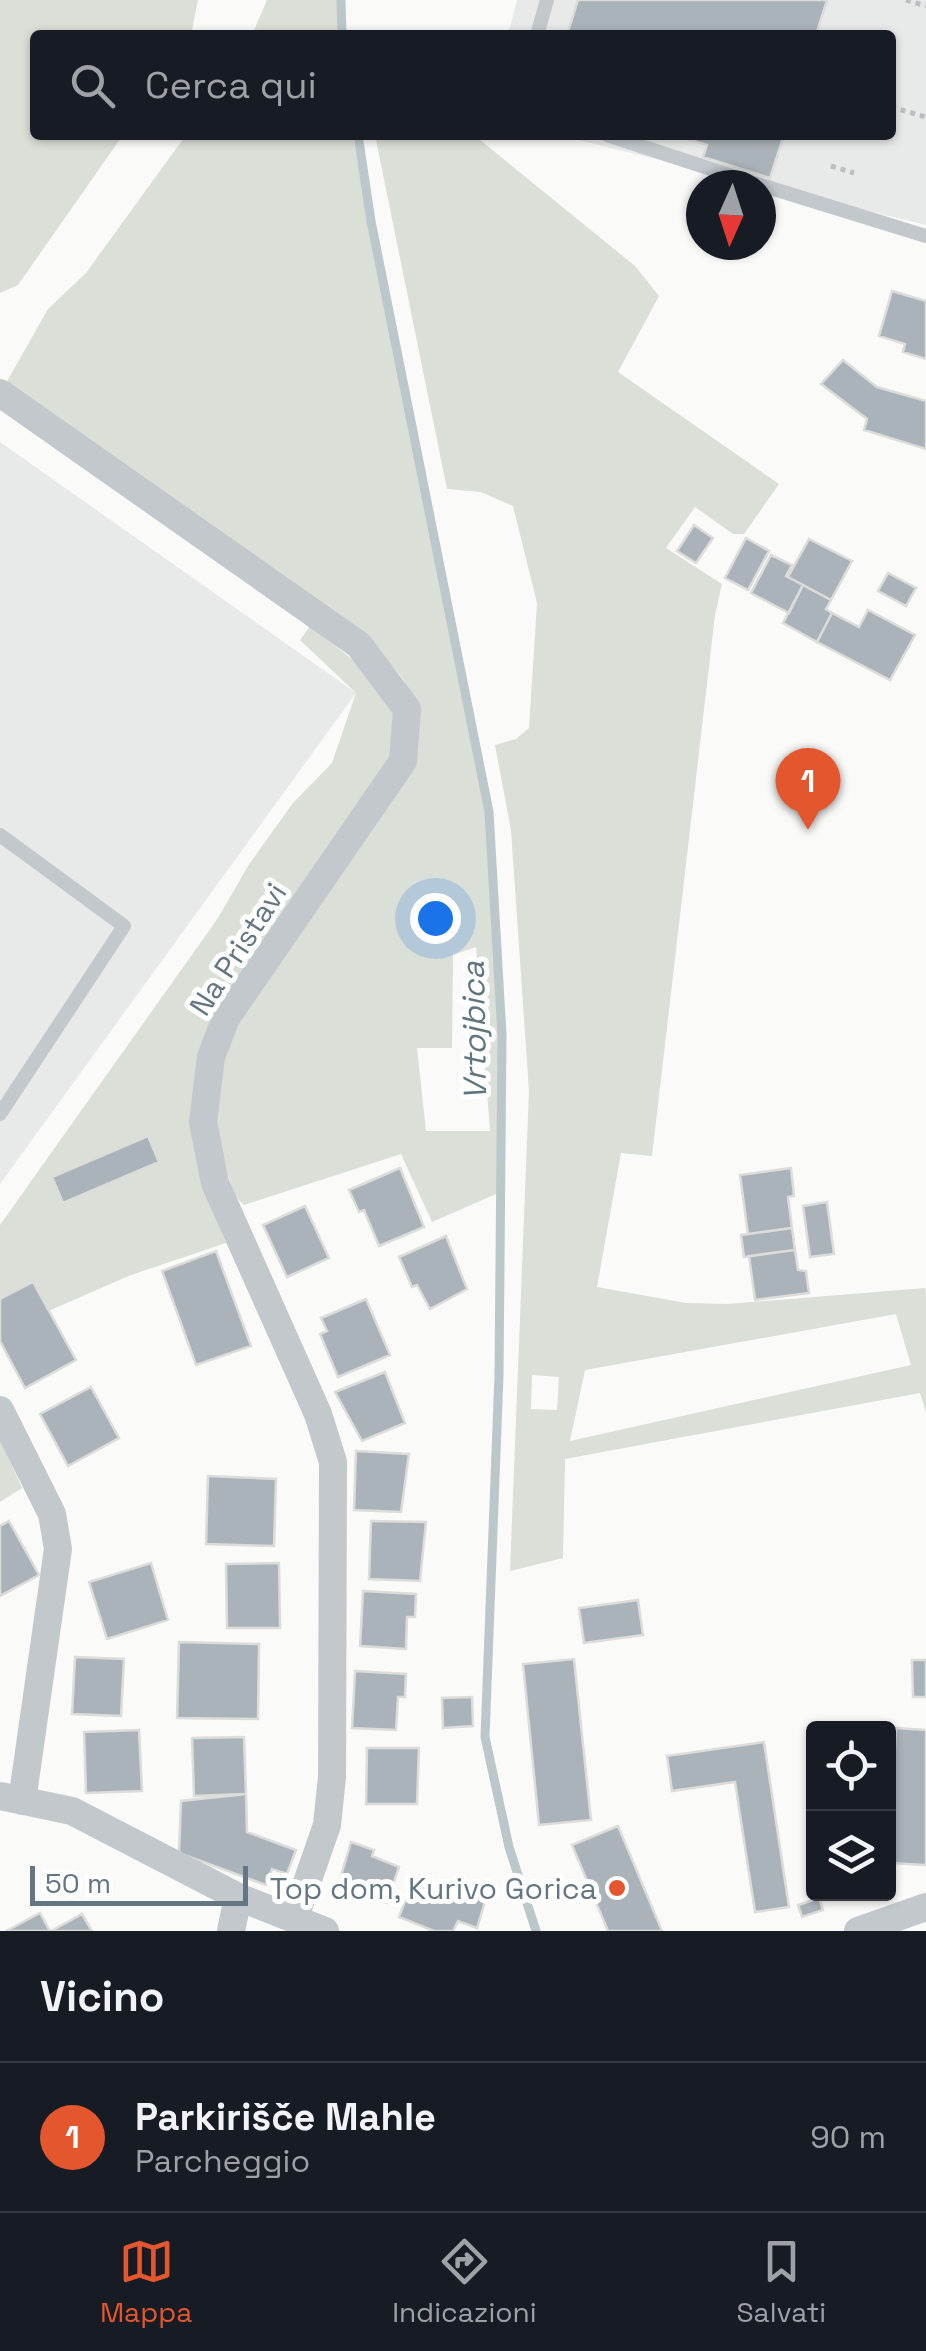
<!DOCTYPE html>
<html lang="it">
<meta charset="utf-8">
<style>
body{margin:0;font-family:"Space Grotesk",sans-serif;background:#20242c;color:#f1f3f6}
.controls{position:absolute;right:30px;bottom:30px;display:grid;overflow:hidden;border-radius:10px;box-shadow:0 2px 8px #0004}
.controls button{width:90px;height:90px;display:grid;place-items:center;padding:0;border:0;border-bottom:2px solid #363941;background:#171b24;color:#f1f3f6;font:50px sans-serif}
.compass{position:absolute;left:686px;top:170px;width:90px;height:90px;border-radius:50%;background:#171b24;box-shadow:0 2px 8px #0004;rotate:183deg}
.scale{position:absolute;left:30px;bottom:25px;width:218px;box-sizing:border-box;padding-left:10px;border:5px solid #657683;border-top:0;font-size:28px;line-height:35px;white-space:nowrap;color:#657683;-webkit-text-stroke:8px #fff;paint-order:stroke}
.you{position:absolute;left:435px;top:918px;width:35px;height:35px;margin:-25px;border:8px solid #fff;border-radius:50%;background:#1a73e8;box-shadow:0 0 0 15px #1a73e833}
.badge{display:grid;place-items:center;width:65px;height:65px;border-radius:50%;background:#e4572e;color:#fff;font-size:32px;font-weight:700}
.pin{position:absolute;translate:-50% -82px;filter:drop-shadow(0 2px 5px #0008)}
.pin::after{content:'';position:absolute;top:52px;width:35px;height:30px;background:inherit;clip-path:polygon(0 0,100% 0,50% 100%)}
.list{margin:0;padding:0;list-style:none}
h2{display:flex;justify-content:space-between;align-items:center;height:130px;margin:0;padding:0 40px;font-size:42px}
h2 small{font-size:32px;font-weight:400;color:#9ea1a6}
.list li{display:grid;grid-template-columns:65px 1fr auto;gap:30px;align-items:center;box-sizing:border-box;height:150px;padding:0 40px;border-top:2px solid #363941}
.list b{display:block;font-size:38px;white-space:nowrap}
.list p{margin:0;font-size:32px;white-space:nowrap;color:#9ea1a6}
.list em{font-size:32px;font-style:normal;color:#9ea1a6}
.icon{flex:none;width:55px;height:55px;fill:none;stroke:currentColor;stroke-width:2;stroke-linecap:round;stroke-linejoin:round}
.map{position:relative;flex:none;width:926px;height:1931px;overflow:hidden}
.search{position:absolute;background:#171b24;box-shadow:0 2px 8px #0004;left:30px;right:30px;top:30px;height:110px;display:flex;align-items:center;gap:25px;box-sizing:border-box;padding:0 35px;border-radius:10px;color:#9ea1a6;font-size:38px}
.sheet{height:280px;background:#171b24}
nav{display:flex;justify-content:space-around;align-items:center;box-sizing:border-box;height:140px;border-top:2px solid #363941;background:#171b24;font-size:28px;color:#9ea1a6}
nav a{display:grid;justify-items:center;gap:5px}
nav .on{color:#e4572e}
.map>svg:first-child{display:block}
</style>
<div class="map">
<svg width="926" height="1931" viewBox="0 0 926 1931">
<rect width="100%" height="100%" fill="#fafaf8"/>
<path fill="#e8e9e9" d="M517,0H926V225L558,135H891V35H508Z
M0,442L356,693L0,1184Z"/>
<path fill="#dadfd7" fill-rule="evenodd" d="M0,0H198L191,35H35V135H123L18,285L0,293Z
M267,0H343V35H252Z
M186,135H353L380,286L437,544L489,831L504,1038L503,1191L432,1222L401,1154L244,1205L234,1195L215,1131L225,1040L415,754C426,708 409,679 375,649L6,383L48,309L86,273ZM476,947L490,1131H426L417,1048H452L453,955Z
M375,135H474L635,266L659,296L618,372L779,484L744,534H733L695,507L666,548L722,584L715,615L652,1156L621,1153L597,1287L686,1303L727,1304L925,1288L926,1296V1412L920,1393L565,1459L563,1558L510,1571L529,1091L511,830L495,745L516,739L529,728L537,603L513,506L481,492L447,489ZM896,1314L911,1365L570,1441L585,1370ZM532,1375L559,1377L557,1410L531,1409Z
M310,626L376,678L398,715L399,756L210,1026L209,1194L226,1243L131,1275L0,1332V1225L218,918L248,866L293,803L332,763L356,693L300,640Z
M0,1439L22,1488L0,1502Z"/>
<g fill="none" stroke-linecap="round" stroke-linejoin="round">
<path stroke="#bbc7cb" stroke-width="9" d="M341,0L342,35
M358,135L371,221L489,812L502,1035L499,1375L485,1737L509,1847L536,1931"/>
</g>
<path fill="#aab3b9" stroke="#dcdcda" stroke-width="2.5" d="M578,0H827L816,35H567Z
M675,135H784L770,178L703,157L707,145Z
M892,291L926,301V359L903,352L905,344L879,336Z
M843,360L877,387L926,401V449L864,430L867,419L821,384Z
M694,525L713,538L696,563L677,551Z
M746,538L769,551L748,590L725,578Z
M809,539L852,561L831,600L788,577Z
M771,555L792,565L786,576L803,585L789,613L751,593Z
M888,573L916,588L906,606L878,591Z
M803,585L831,600L826,609L832,613L817,642L783,623Z
M868,610L915,635L890,680L817,642L832,613L859,627Z
M148,1136L159,1162L63,1203L52,1177Z
M400,1168L424,1227L379,1246L364,1210L359,1212L349,1190Z
M791,1168L794,1196L788,1197L792,1228L748,1234L740,1175Z
M827,1202L834,1254L810,1257L803,1206Z
M305,1206L329,1258L287,1277L263,1225Z
M792,1228L795,1250L744,1257L741,1235Z
M446,1236L467,1289L430,1309L417,1285L412,1287L399,1257Z
M795,1250L798,1270L806,1271L809,1293L755,1300L749,1256Z
M216,1251L251,1346L196,1365L162,1271Z
M33,1282L76,1360L25,1388L0,1341V1299Z
M366,1299L390,1355L338,1377L320,1334L327,1331L321,1318Z
M385,1372L405,1423L362,1441L335,1392Z
M91,1387L119,1438L68,1466L40,1414Z
M356,1451L409,1454L401,1512L354,1510Z
M208,1476L276,1479L274,1546L206,1544Z
M9,1521L39,1575L0,1596V1526Z
M371,1521L426,1522L420,1581L369,1579Z
M151,1563L168,1620L107,1639L89,1582Z
M279,1563L280,1628H227L226,1564Z
M363,1591L416,1594L415,1617H407L406,1649L360,1646Z
M638,1600L643,1635L584,1643L579,1608Z
M179,1642L259,1644L258,1719L177,1718Z
M75,1657L124,1659L121,1716L72,1714Z
M574,1659L591,1820L539,1825L523,1664Z
M912,1660H926V1697H913Z
M355,1671L406,1674L405,1697H398L396,1730L352,1728Z
M472,1697L473,1726L443,1728L442,1698Z
M896,1728L926,1730V1865L889,1863Z
M139,1730L142,1791L86,1793L84,1732Z
M244,1737L246,1794L194,1796L192,1738Z
M764,1742L789,1907L755,1912L735,1782L672,1791L667,1756Z
M367,1748H419L417,1804H366Z
M246,1794L247,1832L296,1850L287,1874L272,1869L266,1885L179,1853L181,1801Z
M618,1826L662,1931H608L572,1845Z
M351,1842L374,1850L372,1856L399,1867L387,1903L338,1886Z
M414,1877L444,1887L448,1882L487,1895L477,1928L458,1921L453,1931H434L399,1917Z
M819,1898L823,1910L802,1917L798,1905Z
M40,1913L50,1931H6Z
M82,1914L92,1931H51Z"/>
<g fill="none" stroke-linecap="round" stroke-linejoin="round">
<path stroke="#bbbfc2" stroke-width="5" stroke-dasharray="5 5" stroke-linecap="butt" d="M906,0L926,6
M891,107L926,117
M831,166L854,173"/>
<path stroke="#c3c8cc" stroke-width="14" d="M537,35L547,0
M607,135L760,185
M761,185L926,236
M0,835L124,926L0,1114"/>
<path stroke="#c3c8cc" stroke-width="28" d="M0,393L359,645L407,709L403,761L226,1018L211,1057L203,1122L215,1183L318,1414L333,1462L332,1777L327,1825L295,1917
M0,1410L52,1514L58,1549L22,1801
M0,1796L72,1811L238,1897L325,1931
M231,1931L238,1897
M858,1931L926,1907"/>
</g>
<circle fill="#e4572e" stroke="#fff" stroke-width="4" cx="617" cy="1888" r="10"/>
<g text-anchor="middle" dominant-baseline="central" stroke-width="10" stroke-linejoin="round" paint-order="stroke">
<g font-size="30" fill="#657683" stroke="#fff">
<text transform="translate(238 949) rotate(-57)">Na Pristavi</text>
</g>
<g font-size="30" fill="#657683" stroke="#fff" text-anchor="end">
<text x="597" y="1888">Top dom, Kurivo Gorica</text>
</g>
<g font-size="32" font-style="italic" fill="#60757c" stroke="#fff">
<text transform="translate(474 1031) rotate(-91)">Vrtojbica</text>
</g>
</g>
</svg>
<div class="controls">
<button><svg class="icon" aria-label="locate" viewBox="0 0 24 24"><circle cx="12" cy="12" r="6"/><path d="M12 2v4M12 18v4M2 12h4M18 12h4"/></svg></button>
<button><svg class="icon" aria-label="layers" viewBox="0 0 24 24"><path d="M12 4l9 5-9 5-9-5zM3 14l9 5 9-5"/></svg></button>
</div>
<svg class="compass" viewBox="-18 -18 36 36"><path d="M0-13l5 13h-10z" fill="#e53935"/><path d="M0 13l5-13h-10z" fill="#9ea1a6"/></svg>
<div class="scale">50 m</div>
<div class="you"></div>
<div class="pin badge" style="left:808px;top:830px">1</div>
<div class="search"><svg class="icon" aria-label="search" viewBox="0 0 24 24"><circle cx="10" cy="10" r="6"/><path d="M15 15l6 6"/></svg>Cerca qui</div>
</div>
<section class="sheet">
<h2>Vicino<small></small></h2>
<ul class="list">
<li><span class="badge">1</span><div><b>Parkirišče Mahle</b><p>Parcheggio</p></div><em>90 m</em></li>
</ul>
</section>
<nav>
<a class="on"><svg class="icon" aria-label="map" viewBox="0 0 24 24"><path d="M3 6l6-2 6 2 6-2v14l-6 2-6-2-6 2zM9 4v14M15 6v14"/></svg>Mappa</a>
<a><svg class="icon" aria-label="directions" viewBox="0 0 24 24"><path d="M12 3l9 9-9 9-9-9zM9 14v-3h6M13 9l2 2-2 2"/></svg>Indicazioni</a>
<a><svg class="icon" aria-label="saved" viewBox="0 0 24 24"><path d="M7 4h10v16l-5-4-5 4z"/></svg>Salvati</a>
</nav>
